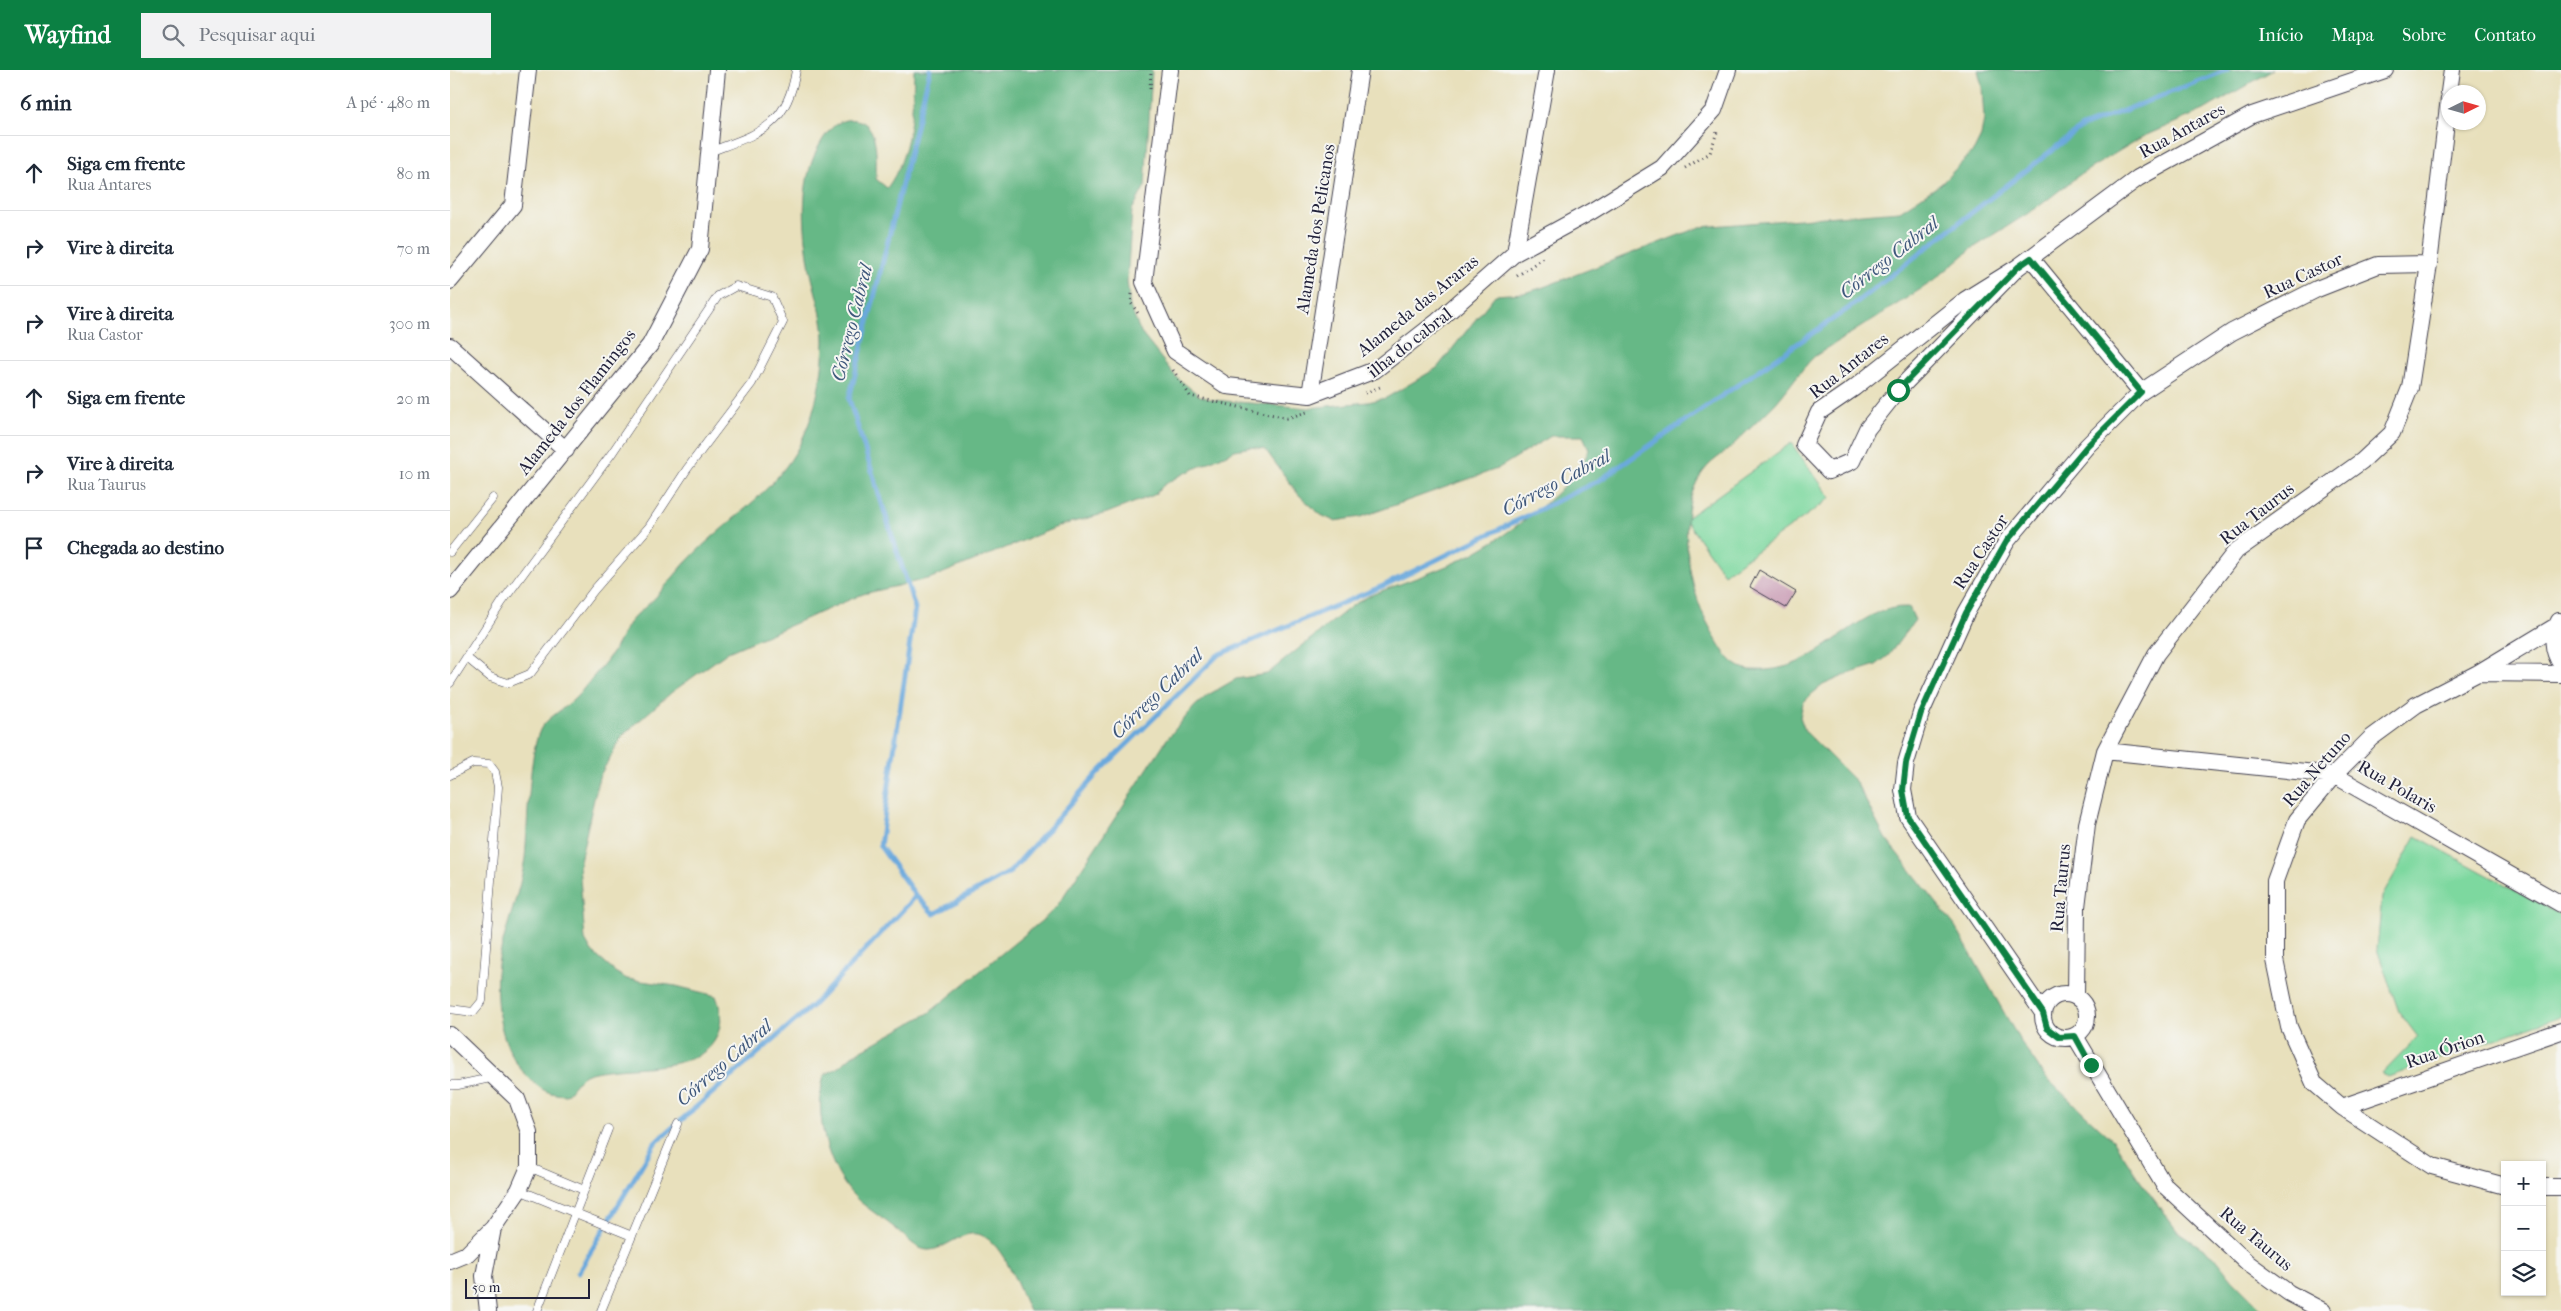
<!DOCTYPE html>
<html lang="pt">
<meta charset="utf-8">
<style>
body{margin:0;font-family:"IM FELL French Canon",serif;background:#f2f2f3;color:#1f2937}
.controls{position:absolute;right:15px;bottom:15px;display:grid;overflow:hidden;border-radius:0px;box-shadow:0 1px 4px #0004}
.controls button{width:45px;height:45px;display:grid;place-items:center;padding:0;border:0;border-bottom:1px solid #e0e1e3;background:#fff;color:#1f2937;font:25px sans-serif}
.compass{position:absolute;left:1991px;top:15px;width:45px;height:45px;border-radius:50%;background:#fff;box-shadow:0 1px 4px #0004;rotate:85deg}
.scale{position:absolute;left:15px;bottom:12px;width:125px;box-sizing:border-box;padding-left:5px;border:2px solid #22223b;border-top:0;font-size:14px;line-height:18px;white-space:nowrap;color:#22223b;-webkit-text-stroke:4px #f6f6f2;paint-order:stroke}
.stop{position:absolute;width:15px;height:15px;margin:-11px;border:4px solid #0b8043;border-radius:50%;background:#fff}
.stop.end{background:#0b8043;border-color:#fff;box-shadow:0 1px 5px #0008}
.list{margin:0;padding:0;list-style:none}
h2{display:flex;justify-content:space-between;align-items:center;height:65px;margin:0;padding:0 20px;font-size:21px}
h2 small{font-size:16px;font-weight:400;color:#747a83}
.list li{display:grid;grid-template-columns:32px 1fr auto;gap:15px;align-items:center;box-sizing:border-box;height:75px;padding:0 20px;border-top:1px solid #e0e1e3}
.list b{display:block;font-size:19px;white-space:nowrap}
.list p{margin:0;font-size:16px;white-space:nowrap;color:#747a83}
.list em{font-size:16px;font-style:normal;color:#747a83}
.icon{flex:none;width:28px;height:28px;fill:none;stroke:currentColor;stroke-width:2;stroke-linecap:round;stroke-linejoin:round}
.map{position:relative;flex:none;width:2111px;height:1241px;overflow:hidden}
header{display:flex;align-items:center;gap:30px;box-sizing:border-box;height:70px;padding:0 25px;background:#0b8043;color:#fff}
header strong{font-size:24px}
nav{display:flex;gap:28px;margin-inline-start:auto;font-size:18px}
.search{width:350px;height:45px;background:#f2f2f3;display:flex;align-items:center;gap:12px;box-sizing:border-box;padding:0 18px;border-radius:0px;color:#747a83;font-size:19px}
main{display:flex}
aside{flex:1;background:#fff}
.map>svg:first-child{display:block}
</style>
<header>
<strong>Wayfind</strong>
<div class="search"><svg class="icon" aria-label="search" viewBox="0 0 24 24"><circle cx="10" cy="10" r="6"/><path d="M15 15l6 6"/></svg>Pesquisar aqui</div>
<nav><a>Início</a><a>Mapa</a><a>Sobre</a><a>Contato</a></nav>
</header>
<main>
<aside>
<h2>6 min<small>A pé · 480 m</small></h2>
<ul class="list">
<li><svg class="icon" aria-label="ahead" viewBox="0 0 24 24"><path d="M12 20V5M6 11l6-6 6 6"/></svg><div><b>Siga em frente</b><p>Rua Antares</p></div><em>80 m</em></li>
<li><svg class="icon" aria-label="right" viewBox="0 0 24 24"><path d="M7 20v-9h11M14 6l5 5-5 5"/></svg><div><b>Vire à direita</b></div><em>70 m</em></li>
<li><svg class="icon" aria-label="right" viewBox="0 0 24 24"><path d="M7 20v-9h11M14 6l5 5-5 5"/></svg><div><b>Vire à direita</b><p>Rua Castor</p></div><em>300 m</em></li>
<li><svg class="icon" aria-label="ahead" viewBox="0 0 24 24"><path d="M12 20V5M6 11l6-6 6 6"/></svg><div><b>Siga em frente</b></div><em>20 m</em></li>
<li><svg class="icon" aria-label="right" viewBox="0 0 24 24"><path d="M7 20v-9h11M14 6l5 5-5 5"/></svg><div><b>Vire à direita</b><p>Rua Taurus</p></div><em>10 m</em></li>
<li><svg class="icon" aria-label="arrive" viewBox="0 0 24 24"><path d="M6 21V4h12l-3 4 3 4H6"/></svg><div><b>Chegada ao destino</b></div></li>
</ul>
</aside>
<div class="map">
<svg width="2111" height="1241" viewBox="0 0 2111 1241">
<rect width="100%" height="100%" fill="#f6f6f2"/>
<filter id="ink" filterUnits="userSpaceOnUse"><feTurbulence type="fractalNoise" baseFrequency=".02" numOctaves="2"/><feDisplacementMap in="SourceGraphic" scale="10" xChannelSelector="R" yChannelSelector="G"/><feConvolveMatrix kernelMatrix="1 2 1 2 8 2 1 2 1" color-interpolation-filters="sRGB"/></filter>
<filter id="wash" filterUnits="userSpaceOnUse"><feTurbulence type="fractalNoise" baseFrequency=".0096" numOctaves="4" result="noise"/><feDisplacementMap in="SourceGraphic" scale="20" xChannelSelector="R" yChannelSelector="G"/><feGaussianBlur stdDeviation="1.12" result="paint"/><feColorMatrix in="noise" values="0 0 0 0 0 0 0 0 0 0 0 0 0 0 0 0 0 1.4 0 .05"/><feComposite in="paint" operator="in"/></filter>
<g filter="url(#wash)">
<rect width="100%" height="100%" fill="#e8e0bc"/>
<path fill="#7dd89f" stroke="#507d6d" d="M1341,373L1381,428L1274,504L1235,449Z
M1966,766L2111,845V946L1938,1007L1932,1004L1968,967L1949,942L1927,879L1932,827Z"/>
<path fill="#66b886" stroke="#446d60" d="M464,0H702L695,116L682,140L677,211L680,237L691,263L726,307L750,326L763,330L859,338L918,332L936,328L987,298L1045,225L1074,223L1091,218L1250,157L1450,141L1491,114L1524,80L1531,66L1534,49L1532,17L1528,0H1823L1754,40L1692,67L1628,106L1588,137L1520,180L1482,212L1365,286C1348,302 1337,322 1321,338C1307,351 1294,365 1280,378C1273,384 1263,390 1257,397C1223,434 1237,516 1259,556C1268,573 1279,598 1301,600C1372,606 1401,534 1459,537L1465,550L1438,586L1426,595L1398,604L1373,615L1363,623L1353,633L1350,647L1355,661L1406,712L1435,768L1505,856L1569,969L1595,1007L1664,1071L1688,1108L1728,1162L1764,1186L1782,1209L1814,1241H579C569,1220 554,1174 531,1165C513,1158 495,1181 477,1180C465,1179 455,1166 446,1159C434,1149 421,1141 409,1131C378,1103 363,1044 374,1005L388,998L403,985L479,943L595,848L607,836L717,669L745,636L758,625L786,609L817,604L903,535L919,526C953,512 990,501 1022,484C1057,465 1127,417 1139,379L1133,366H1101L1047,399L911,447L884,451L871,445L848,424L815,379L801,377L785,380L729,406L714,415L704,425L657,443L612,455L481,508L413,524L278,582L222,622L173,665L149,707L129,795L135,870L142,882L165,902L177,909L226,916L266,926C272,942 273,954 265,970C247,1002 182,995 150,1001C145,1002 139,1003 135,1005C128,1009 122,1019 116,1025C95,1024 90,1019 75,1004C49,976 42,925 49,888C56,855 70,823 75,788C78,760 78,674 93,655C104,643 119,636 130,623C141,609 154,595 164,580C169,572 173,562 179,553C186,544 197,536 205,528C219,513 231,496 246,482C280,449 320,424 345,383C364,351 373,308 374,271C374,247 365,223 360,199C353,155 348,108 373,69C379,60 386,52 396,50C431,45 426,86 426,109L437,118C461,86 463,38 464,0Z"/>
<g fill="none" stroke-linecap="round" stroke-linejoin="round">
<path stroke="#6ba9dd" stroke-width="5" d="M466,826L430,776L465,538L399,329L480,0
M128,1203L205,1073L363,935L466,826L484,844L560,802L647,704L768,585L933,516L1150,410L1399,238L1632,57L1777,0"/>
</g>
<g id="blocks">
<path fill="#c89ab3" d="M1309,500L1346,522L1336,538L1300,517Z"/>
</g>
</g>
<g filter="url(#ink)">
<use href="#blocks" fill-opacity="0" stroke="#403e4e" stroke-width="1"/>
<g fill="none" stroke-linecap="round" stroke-linejoin="round">
<defs>
<path id="lane" d="M259,82C309,63 337,58 346,0
M0,482L43,428
M0,613L52,532L162,383L268,226L286,216L322,227L333,252L302,313L237,399L199,457L144,520L80,604L58,613L40,607L17,588
M0,705L23,693L39,694L45,702L48,717L32,931L23,942L0,939
M0,1015H8L45,1007
M79,1097L134,1120
M69,1120L182,1166
M87,1241L158,1059
M151,1241L228,1054"/>
<path id="street" d="M720,0L694,212L725,281L777,316L860,325L925,300L988,251L1065,183L1142,141L1212,98L1264,40L1278,0
M1999,22L2002,0
M1065,183L1097,0
M1581,188L1691,322
M1568,197L1448,320L1417,359L1402,391L1379,401L1354,375L1369,342L1404,318L1515,230L1568,197L1688,108L1802,45L1935,0
M0,211L63,135L78,0
M0,276L116,380
M860,325L910,0
M0,521L200,275L250,179L267,0
M2109,551C2101,565 2102,581 2111,594
M2028,603L2111,604
M1655,681L1884,705L2111,834
M1593 946a22 22 0 1 1 44 0a22 22 0 1 1-44 0Z
M1626,927L1627,837L1637,754L1655,681L1706,584L1786,481L1912,391L1942,363L1960,318L1979,194L1999,28
M1593,943L1458,747L1453,720L1456,693L1471,643L1516,543L1557,471L1637,376L1691,322L1782,262L1867,219L1928,195L1979,194
M0,965L67,1029L79,1062V1097L69,1120L43,1158L17,1184L0,1191
M1625,966L1714,1115L1799,1194L1839,1223L1873,1241
M1892,1037L2111,961
M2055,1116L1982,1096L1892,1037L1864,1013L1839,957L1825,890V811L1847,750L1884,705L1921,668L1966,635L2028,603L2106,556
M2092,1117H2111
M38,1241L34,1206L43,1158"/>
</defs>
<use href="#lane" stroke="#403e4e" stroke-width="9"/>
<use href="#street" stroke="#403e4e" stroke-width="18"/>
<path stroke="#403e4e" stroke-width="3" stroke-dasharray="1 4" stroke-linecap="butt" d="M700,19L701,0
M1235,98L1260,83L1267,62
M1067,206L1093,188
M682,224L681,233L690,246
M723,300L740,326L837,348L857,342
M915,323L930,317"/>
<use href="#lane" stroke="#fff" stroke-width="8"/>
<use href="#street" stroke="#fff" stroke-width="16"/>
</g>
</g>
<g fill="none" stroke-linecap="round" stroke-linejoin="round" filter="url(#ink)">
<path stroke="#0b8043" stroke-width="6" d="M1448,320L1568,197L1581,188L1691,322L1637,376L1557,471L1516,543L1471,643L1456,693L1453,720L1458,747L1593,943L1597,958L1609,967L1625,966L1641,995"/>
</g>
<g text-anchor="middle" dominant-baseline="central" stroke-width="4" stroke-linejoin="round" paint-order="stroke">
<g font-size="18" fill="#22223b" stroke="#f6f6f2">
<text transform="translate(1732 61) rotate(-29)">Rua Antares</text>
<text transform="translate(866 159) rotate(-81)">Alameda dos Pelicanos</text>
<text transform="translate(1853 206) rotate(-25)">Rua Castor</text>
<text transform="translate(968 236) rotate(-39)">Alameda das Araras</text>
<text transform="translate(960 273) rotate(-38)">ilha do cabral</text>
<text transform="translate(1399 296) rotate(-38)">Rua Antares</text>
<text transform="translate(127 332) rotate(-52)">Alameda dos Flamingos</text>
<text transform="translate(1807 444) rotate(-38)">Rua Taurus</text>
<text transform="translate(1531 482) rotate(-57)">Rua Castor</text>
<text transform="translate(1867 699) rotate(-49)">Rua Netuno</text>
<text transform="translate(1947 717) rotate(30)">Rua Polaris</text>
<text transform="translate(1611 818) rotate(-85)">Rua Taurus</text>
<text transform="translate(1995 980) rotate(-19)">Rua Órion</text>
<text transform="translate(1806 1169) rotate(40)">Rua Taurus</text>
</g>
<g font-size="19" font-style="italic" fill="#3f587c" stroke="#f6f6f2">
<text transform="translate(1439 188) rotate(-38)">Córrego Cabral</text>
<text transform="translate(402 253) rotate(-76)">Córrego Cabral</text>
<text transform="translate(1106 413) rotate(-28)">Córrego Cabral</text>
<text transform="translate(707 624) rotate(-44)">Córrego Cabral</text>
<text transform="translate(274 993) rotate(-41)">Córrego Cabral</text>
</g>
</g>
</svg>
<div class="controls">
<button>+</button>
<button>−</button>
<button><svg class="icon" aria-label="layers" viewBox="0 0 24 24"><path d="M12 4l9 5-9 5-9-5zM3 14l9 5 9-5"/></svg></button>
</div>
<svg class="compass" viewBox="-18 -18 36 36"><path d="M0-13l5 13h-10z" fill="#e53935"/><path d="M0 13l5-13h-10z" fill="#747a83"/></svg>
<div class="scale">50 m</div>
<div class="stop" style="left:1448px;top:320px"></div>
<div class="stop end" style="left:1641px;top:995px"></div>
</div>
</main>
